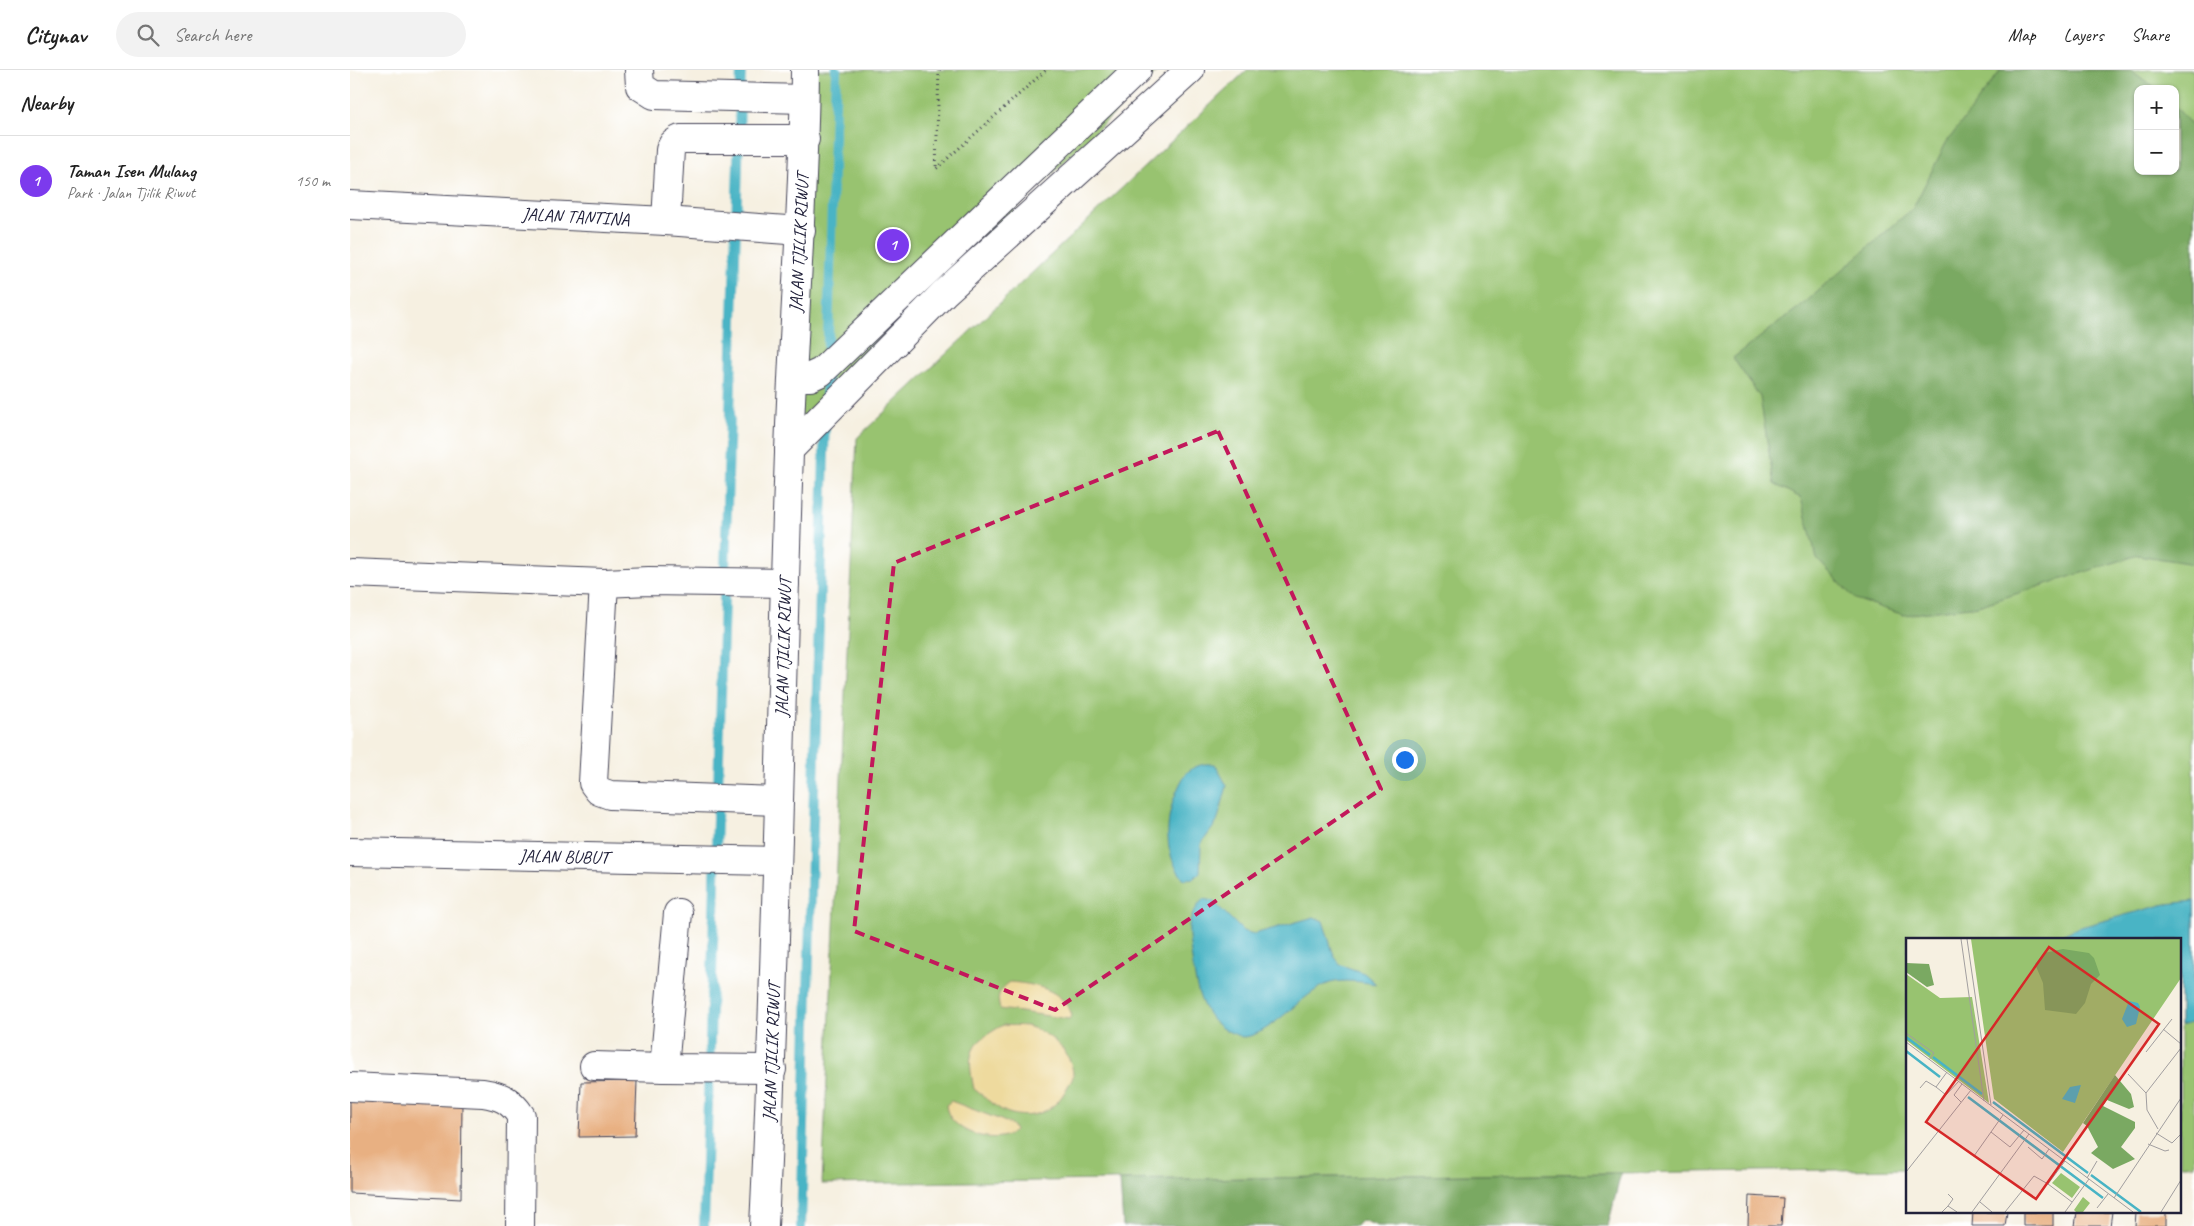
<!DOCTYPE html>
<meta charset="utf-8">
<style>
body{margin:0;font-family:Caveat,sans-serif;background:#f2f2f2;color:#222}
.controls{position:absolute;right:15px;top:15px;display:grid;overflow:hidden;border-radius:10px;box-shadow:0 1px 4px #0004}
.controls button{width:45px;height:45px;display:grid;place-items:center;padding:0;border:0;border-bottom:1px solid #e0e0e0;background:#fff;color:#222;font:25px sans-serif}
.you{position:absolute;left:1054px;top:689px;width:18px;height:18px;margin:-12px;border:4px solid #fff;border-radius:50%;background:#1a73e8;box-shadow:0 0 0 8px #1a73e833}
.badge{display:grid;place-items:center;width:32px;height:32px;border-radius:50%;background:#7c3aed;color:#fff;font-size:16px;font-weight:700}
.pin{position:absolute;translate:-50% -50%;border:2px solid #fff;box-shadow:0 1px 5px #0006}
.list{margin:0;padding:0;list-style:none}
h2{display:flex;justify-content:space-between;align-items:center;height:65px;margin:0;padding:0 20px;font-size:21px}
h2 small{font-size:16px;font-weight:400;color:#767676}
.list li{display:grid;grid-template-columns:32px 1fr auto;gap:15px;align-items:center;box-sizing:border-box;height:90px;padding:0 20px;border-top:1px solid #e0e0e0}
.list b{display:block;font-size:19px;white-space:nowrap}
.list p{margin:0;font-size:16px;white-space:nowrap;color:#767676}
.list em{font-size:16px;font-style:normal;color:#767676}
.icon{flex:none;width:28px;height:28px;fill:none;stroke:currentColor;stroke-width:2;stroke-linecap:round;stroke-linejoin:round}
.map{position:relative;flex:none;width:1844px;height:1156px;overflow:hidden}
header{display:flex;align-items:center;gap:30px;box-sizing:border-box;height:70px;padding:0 25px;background:#fff;border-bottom:1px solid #e0e0e0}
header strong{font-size:24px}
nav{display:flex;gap:28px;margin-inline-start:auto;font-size:18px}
.search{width:350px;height:45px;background:#f2f2f2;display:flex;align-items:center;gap:12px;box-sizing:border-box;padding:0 18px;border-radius:28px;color:#767676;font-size:19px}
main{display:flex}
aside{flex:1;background:#fff}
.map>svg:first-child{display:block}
</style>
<header>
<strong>Citynav</strong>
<div class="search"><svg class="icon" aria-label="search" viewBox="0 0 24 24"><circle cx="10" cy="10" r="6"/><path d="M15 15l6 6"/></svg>Search here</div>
<nav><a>Map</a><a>Layers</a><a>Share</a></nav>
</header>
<main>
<aside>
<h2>Nearby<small></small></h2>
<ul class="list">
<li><span class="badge">1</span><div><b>Taman Isen Mulang</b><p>Park · Jalan Tjilik Riwut</p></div><em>150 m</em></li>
</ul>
</aside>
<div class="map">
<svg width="1844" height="1156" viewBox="0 0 1844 1156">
<rect width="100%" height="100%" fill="#fff"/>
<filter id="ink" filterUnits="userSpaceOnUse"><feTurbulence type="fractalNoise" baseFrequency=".02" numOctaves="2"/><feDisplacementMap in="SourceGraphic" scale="10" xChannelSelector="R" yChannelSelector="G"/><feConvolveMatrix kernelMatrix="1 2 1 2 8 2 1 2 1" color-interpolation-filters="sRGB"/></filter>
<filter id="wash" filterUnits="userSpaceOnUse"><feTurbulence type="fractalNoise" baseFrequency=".0096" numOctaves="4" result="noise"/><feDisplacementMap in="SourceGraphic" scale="20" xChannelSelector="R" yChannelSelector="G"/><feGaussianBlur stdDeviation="1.12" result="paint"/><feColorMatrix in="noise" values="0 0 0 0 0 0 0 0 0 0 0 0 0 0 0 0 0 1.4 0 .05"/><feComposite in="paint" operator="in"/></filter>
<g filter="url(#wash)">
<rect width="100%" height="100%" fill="#f6f0e1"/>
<path fill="#98c370" stroke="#5d7256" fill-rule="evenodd" d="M462,0H809L450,349Z
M897,0H1844V1095H1830V870H1558V1099L472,1114L507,368ZM1788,19H1825V101H1788Z"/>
<path fill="#7aa962" stroke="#4e664e" d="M1651,0H1781L1806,19H1788V101H1825V36L1844,58V494L1788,485L1628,536L1554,545L1505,529L1467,489L1451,428L1424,414L1410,327L1383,288L1457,231L1563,138L1596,73Z
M1271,1103L1258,1156H1028L1012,1150L1006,1156H773L770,1110Z"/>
<path fill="#eeda9e" stroke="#887e6c" d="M660,912C684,914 713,919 722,945L719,949L650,939C646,926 649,920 660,912Z
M653,955C660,956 669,955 676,956C697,960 724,983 723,1006C723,1009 720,1013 718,1016C707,1039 687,1050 662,1044C648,1041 635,1027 624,1019C616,981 620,974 653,955Z
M601,1031L651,1050L662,1055L665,1061C646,1077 598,1062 596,1035Z"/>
<path fill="#48b4c5" stroke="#356b80" d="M855,694H865L877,716L867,752L851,774L850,802L844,808L834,809C813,785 815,751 826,723C829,716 834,704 840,700C844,697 850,695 855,694Z
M853,829L863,831L893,861L904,864L964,847L973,851L984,886L991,895L1014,903L1026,914C1012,912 994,909 980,913C952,922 921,966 893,967C890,967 885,964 882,963C850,952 845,912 841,883C840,874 838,864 839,856C841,845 846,838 853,829Z
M1844,831V952L1830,956V870H1701L1727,858L1816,834Z"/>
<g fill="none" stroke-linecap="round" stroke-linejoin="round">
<path stroke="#48b4c5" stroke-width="10" d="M476,335L486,0
M354,1156L391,0
M451,1156L475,350"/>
</g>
<g id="blocks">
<path fill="#e8b082" d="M287,1011L285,1066L229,1067L231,1012Z
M0,1031L112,1032L111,1129L0,1123Z
M1399,1126L1433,1128L1431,1156H1398Z
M1623,1142H1657L1655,1156H1622Z
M1673,1142H1703V1156H1673Z
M1727,1142H1762L1760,1156H1725Z
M1786,1142H1816V1156H1785Z"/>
</g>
</g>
<g filter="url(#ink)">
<use href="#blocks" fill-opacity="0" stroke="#424154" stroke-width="1"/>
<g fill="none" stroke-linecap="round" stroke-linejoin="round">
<defs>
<g id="minor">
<path d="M289,0L290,16L304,25L454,29"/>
<path id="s1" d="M0,135L316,151L451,161"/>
<path d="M316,151L320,80L323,74L330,69H455"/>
<path d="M443,307H460L471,302L787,0"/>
<path d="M439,380L594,223L840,0"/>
<path d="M1,503L254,513"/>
<path d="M429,731L260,725L249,721L243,713L254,513L299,511L435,513"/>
<path id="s2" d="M0,782L426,791"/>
<path d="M328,843L314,998L422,999"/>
<path d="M244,996L314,998"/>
<path d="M0,1017L133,1023C151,1026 161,1030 171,1046L170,1156"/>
</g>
<g id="highway">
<path id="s3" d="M414,1156C427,899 430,641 439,383C443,255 454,128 455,0"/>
</g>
</defs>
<use href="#minor" stroke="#424154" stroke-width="30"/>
<use href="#highway" stroke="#424154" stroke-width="30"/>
<path stroke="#424154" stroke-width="3" stroke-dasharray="1 4" stroke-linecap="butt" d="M589,0L586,99L696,0"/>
<use href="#minor" stroke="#fff" stroke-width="28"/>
<use href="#highway" stroke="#fff" stroke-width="28"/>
</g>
</g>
<path fill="none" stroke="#c2185b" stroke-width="4" stroke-dasharray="10 6" stroke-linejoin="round" d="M868,361L1031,719L705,940L504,861L544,493Z"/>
<g text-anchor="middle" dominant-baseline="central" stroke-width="4" stroke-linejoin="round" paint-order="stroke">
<g font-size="18" fill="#22223b" stroke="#fff">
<text stroke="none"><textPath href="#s1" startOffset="226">JALAN TANTINA</textPath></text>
<text stroke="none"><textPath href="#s3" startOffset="984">JALAN TJILIK RIWUT</textPath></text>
<text stroke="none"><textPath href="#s3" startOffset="579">JALAN TJILIK RIWUT</textPath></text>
<text stroke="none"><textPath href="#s2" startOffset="214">JALAN BUBUT</textPath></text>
<text stroke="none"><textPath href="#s3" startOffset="174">JALAN TJILIK RIWUT</textPath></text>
</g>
</g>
<g transform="translate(1556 868)">
<rect width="275" height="275" fill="#f6f0e1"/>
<path d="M65,1H275V40L157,214L88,161ZM0,36L34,60L66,59L83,165L0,102ZM155,235L174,249L166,260L146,245ZM177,259L184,265L177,274H170L168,272Z" fill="#98c370"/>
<path d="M157,11L183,15L188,20L194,37L185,46L179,65L170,76L139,72L137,45L129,26L138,15ZM0,25L23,26L28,47L21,49L0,34ZM209,137L225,156L228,169L223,171L201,162L197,168L229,184V190L215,209L229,221L207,231L185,215L192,209L181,188L177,185Z" fill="#7aa962"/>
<path d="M223,63L232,65L234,69L230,86L221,89L216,81ZM175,147L169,165L156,161L164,149Z" fill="#48b4c5"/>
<path fill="none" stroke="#48b4c5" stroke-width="2.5" d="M0,99L24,117M0,113L34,139M27,119L76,156M62,159L197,260M87,164L182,235M185,237L235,274"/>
<path fill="none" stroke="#a19e9f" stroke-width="1" d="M55,1L78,163M61,1L85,167M257,91L275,106M0,95L28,115L23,122M0,104L227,274M240,114L266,81M41,134L30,149L40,157L53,143M222,136L240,155M14,150L20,143L30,149M55,164L48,157L56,146M97,177L85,194L104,209L118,192M252,191L241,172L240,155L275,110M250,195L266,205L275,196M242,206L259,213L263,212M122,209L136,221L143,211M68,218L85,194M159,223L142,246L166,264M0,234L65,152M181,240L191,223M42,256L47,261L42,268M208,260L275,160M74,264L86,274M191,270L202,256M36,274L42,268L51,274M66,274L123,196M99,274L128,238L142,246M159,274L183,241M255,274L275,242"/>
<path fill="#d62828" fill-opacity="0.15" stroke="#d62828" stroke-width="2.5" d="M143,9L253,86L130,261L20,184Z"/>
<rect width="275" height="275" fill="none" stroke="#22223b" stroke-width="2.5"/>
</g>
</svg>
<div class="controls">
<button>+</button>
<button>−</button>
</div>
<div class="you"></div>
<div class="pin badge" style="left:543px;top:175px">1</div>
</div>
</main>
